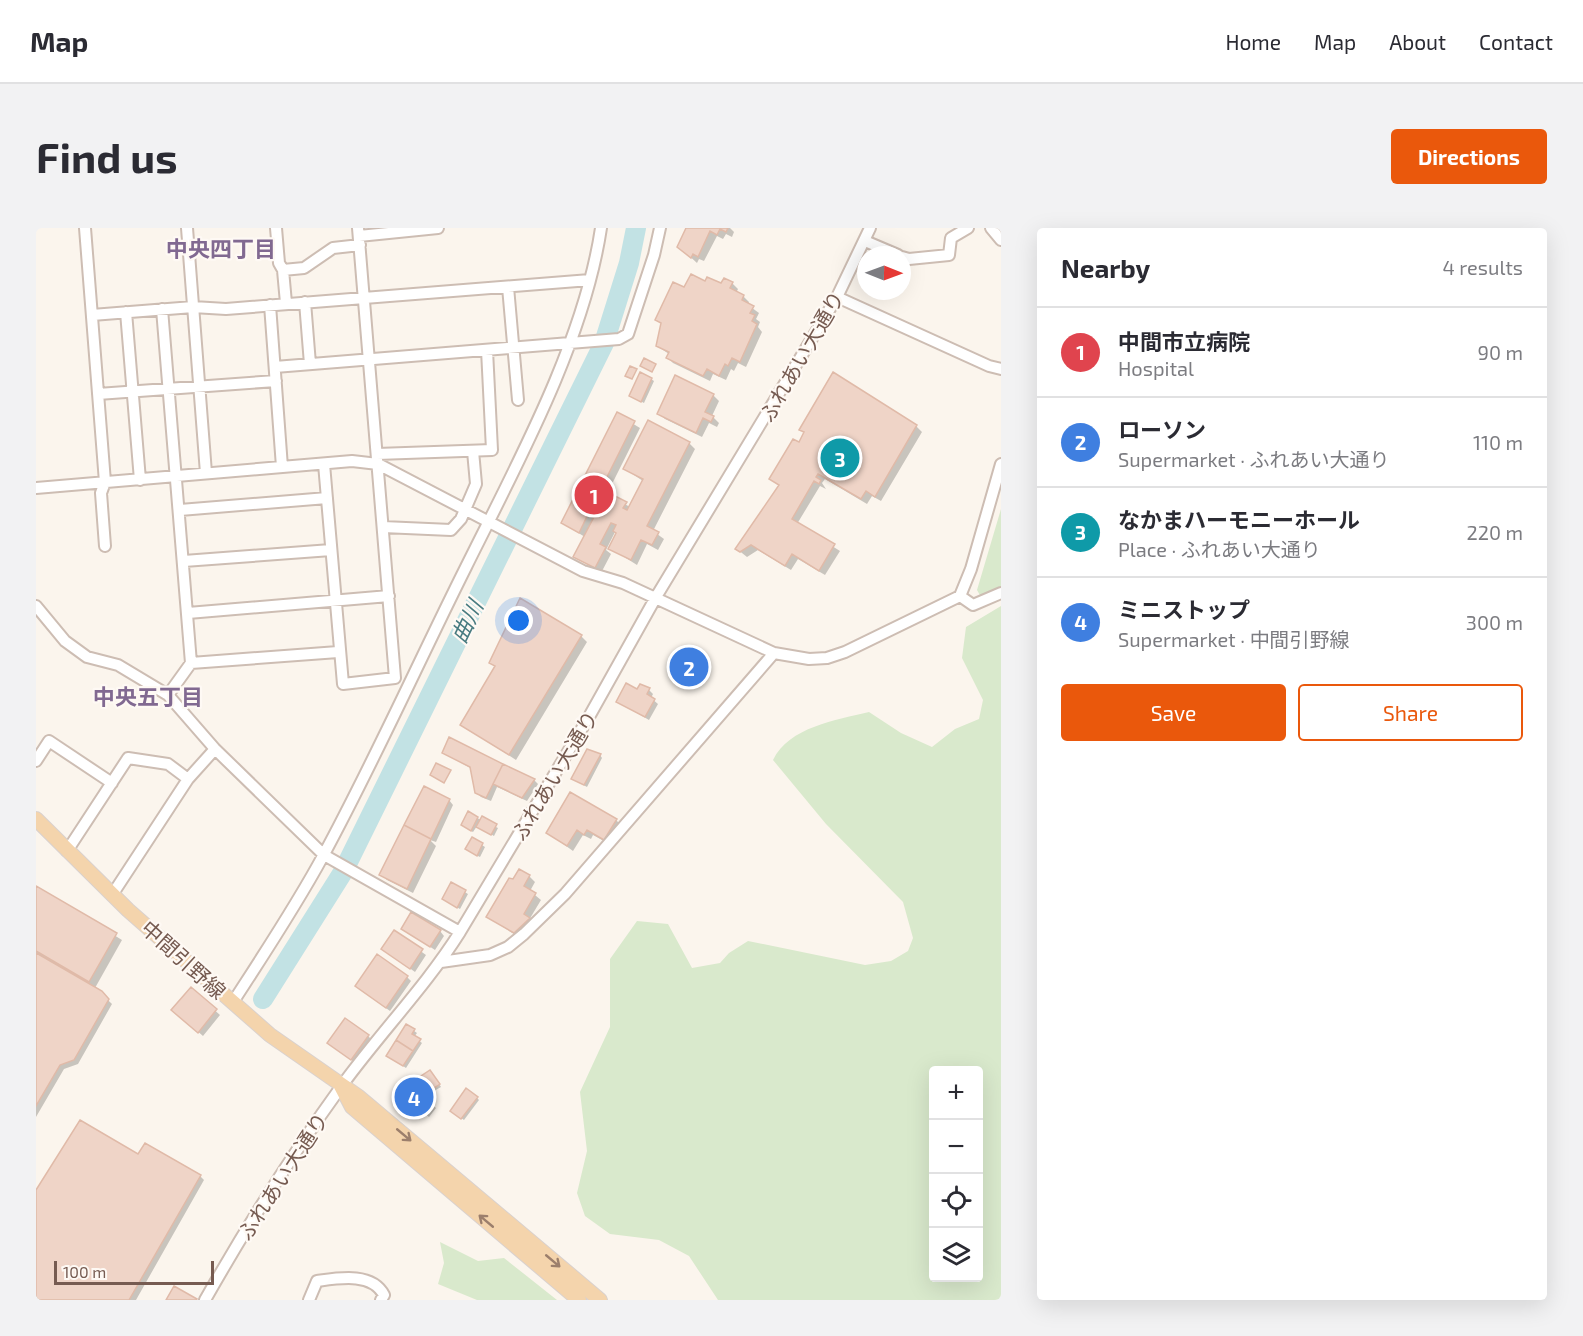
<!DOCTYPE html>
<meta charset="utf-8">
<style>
body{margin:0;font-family:"Exo 2","Noto Sans JP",sans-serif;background:#f2f2f3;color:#2b2b33}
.controls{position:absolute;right:18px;bottom:18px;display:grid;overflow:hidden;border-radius:6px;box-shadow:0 6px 24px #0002}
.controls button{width:54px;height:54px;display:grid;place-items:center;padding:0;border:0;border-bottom:2px solid #e1e1e2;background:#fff;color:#2b2b33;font:30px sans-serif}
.compass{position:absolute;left:821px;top:18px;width:54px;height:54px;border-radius:50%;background:#fff;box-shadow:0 6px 24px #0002;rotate:91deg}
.scale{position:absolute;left:18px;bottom:15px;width:160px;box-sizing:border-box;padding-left:6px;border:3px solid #765b51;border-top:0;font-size:16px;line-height:21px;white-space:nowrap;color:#765b51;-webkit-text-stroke:4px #fef9f4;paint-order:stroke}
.you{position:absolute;left:483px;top:393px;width:21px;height:21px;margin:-15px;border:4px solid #fff;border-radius:50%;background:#1a73e8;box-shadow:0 0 0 9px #1a73e833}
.badge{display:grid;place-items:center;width:39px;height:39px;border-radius:50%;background:#ea580c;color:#fff;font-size:20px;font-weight:700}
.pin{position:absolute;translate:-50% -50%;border:3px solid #fff;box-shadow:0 2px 6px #0006}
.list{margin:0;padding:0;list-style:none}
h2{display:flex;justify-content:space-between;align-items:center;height:78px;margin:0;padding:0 24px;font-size:26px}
h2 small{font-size:20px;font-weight:400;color:#7c7c81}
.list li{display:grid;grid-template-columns:39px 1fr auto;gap:18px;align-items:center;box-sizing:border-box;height:90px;padding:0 24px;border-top:2px solid #e1e1e2}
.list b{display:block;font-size:22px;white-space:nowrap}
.list p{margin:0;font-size:20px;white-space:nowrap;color:#7c7c81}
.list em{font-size:20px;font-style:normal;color:#7c7c81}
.actions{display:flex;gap:12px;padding:18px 24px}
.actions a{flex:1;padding:14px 0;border:2px solid #ea580c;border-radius:6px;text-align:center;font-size:21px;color:#ea580c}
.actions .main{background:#ea580c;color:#fff}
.icon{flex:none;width:33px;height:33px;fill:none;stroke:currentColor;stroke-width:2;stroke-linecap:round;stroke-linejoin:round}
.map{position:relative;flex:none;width:965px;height:1072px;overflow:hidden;border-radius:6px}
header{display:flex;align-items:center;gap:36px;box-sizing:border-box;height:84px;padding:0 30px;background:#fff;border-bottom:2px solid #e1e1e2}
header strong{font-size:28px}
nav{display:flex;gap:33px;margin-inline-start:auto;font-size:21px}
.intro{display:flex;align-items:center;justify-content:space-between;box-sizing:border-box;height:144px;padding:0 36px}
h1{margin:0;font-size:42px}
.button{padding:15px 27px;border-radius:6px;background:#ea580c;color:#fff;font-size:21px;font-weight:700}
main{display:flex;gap:36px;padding:0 36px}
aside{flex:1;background:#fff;border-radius:6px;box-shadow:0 6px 24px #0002}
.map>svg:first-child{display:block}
</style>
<header>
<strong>Map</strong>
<nav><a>Home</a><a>Map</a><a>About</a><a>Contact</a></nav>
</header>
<div class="intro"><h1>Find us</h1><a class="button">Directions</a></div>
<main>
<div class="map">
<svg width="965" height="1072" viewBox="0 0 965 1072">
<rect width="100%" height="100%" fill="#fbf5ed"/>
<path fill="#d9e9cc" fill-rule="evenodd" d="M965,281V360L945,369L941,362Z
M965,378V1072H682L653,1028L623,1012L574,1006L549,988L541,965L551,923L544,864L574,799V731L601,693L632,696L656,740L684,735L693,725L712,713L829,737L855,733L872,723L877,710L867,674L790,596L737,532C753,499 800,492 833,484L865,505L896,519L919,501L943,491L947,472L926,430L930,399ZM942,842V1050H897V842Z
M404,1014L442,1033L468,1030L521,1072H441L402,1056L408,1035Z"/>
<path fill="#0003" d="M652,0H694L698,4L696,9L690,6L687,11L681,8L668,33L663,31L661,35L649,24Z
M670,55L686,57L696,55L702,61L700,65L707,68L713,74L712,77L723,85L720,91L724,94L722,99L726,104L710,139L702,135L698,143L695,141L690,152L677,146L674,153L637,135L632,130L633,126L621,118L626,96L621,92L649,61Z
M615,151L618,153L608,175L595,168Z
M677,167L683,173L676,188L683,195L681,199L673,195L666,209L629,191L623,186Z
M581,186L604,200L571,266L594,279L607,253L589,241L653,215L659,221L617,303L628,311L622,322L611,316L601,337L574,320L582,306L579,304L570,322L575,326L565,345L539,329L549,309L526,295Z
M880,198L886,204L845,273L836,268L831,276L789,251L786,255L790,261L784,258L761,296L804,323L789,347L762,331L755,342L722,322L711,329L701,321L744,259L735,251L763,216L769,205L765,201Z
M545,408L551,414L480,532L426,497L460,439L455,435Z
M649,428L669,441L666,445L664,443L656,456L641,448Z
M613,462L617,466L615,470L622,476L613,492L582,474L602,463Z
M413,511L498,552L502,556L491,573L461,559L455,573L445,569L441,565L436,541L408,525Z
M564,527L566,530L551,559L540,553Z
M413,572L417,577L400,614L394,612L400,618L377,665L351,652L345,647Z
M441,590L462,600L458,608L441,598L437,604L426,597Z
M580,592L586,598L575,617L557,607L555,611L547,607L537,623L512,605Z
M436,611L449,619L444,629L434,624Z
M493,648L499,654L494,663L505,672L493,692L498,697L484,710L452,689Z
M415,656L432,666L424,681L407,671Z
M0,659L86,712L59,760L76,776L42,836L28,841L0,889Z
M367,701L404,703L408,708L399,722Z
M358,704L390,727L379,744L347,721Z
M371,749L375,753L354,783L325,762Z
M155,761L184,787L167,808L142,786Z
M371,798L381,805L378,809L386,815L370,840L355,830Z
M332,808L336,812L320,835L297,819Z
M397,846L405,859L398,863L396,861Z
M368,853L400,880L393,889L365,866Z
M441,870L443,872L428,892L418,885Z
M102,928L164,948L168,952L100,1072H0V965Z"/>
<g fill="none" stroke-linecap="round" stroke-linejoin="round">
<path stroke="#c2e2e4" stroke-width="20" d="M227,771L307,644L568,115L593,35L600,0"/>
</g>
<path fill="#efd4c7" stroke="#e0baa8" stroke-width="1.5" d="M650,0H692L690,4L684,1L681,7L674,3L662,29L657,26L655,30L641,19Z
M655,46L669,53L671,49L685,55L688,50L697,54L694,60L708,67L706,72L718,78L714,85L719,87L716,93L721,96L704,134L696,130L692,138L689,136L683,148L671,141L667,148L630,130L633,124L620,118L625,95L619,92L637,54L648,59Z
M608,130L620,136L616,144L604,138Z
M594,138L601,141L596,151L589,148Z
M604,144L616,150L605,174L593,168Z
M797,144L881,197L839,269L830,263L825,271L782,246L780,249L785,252L783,256L778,253L756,291L799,316L783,343L756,326L749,338L715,317L704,324L699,321L743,257L733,251L757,211L763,214L768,204L763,202Z
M639,147L678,166L669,184L678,188L675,194L667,190L660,205L621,186Z
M581,184L599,193L565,261L591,274L587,280L591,282L607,251L587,241L612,192L654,214L611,298L623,304L616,317L605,312L595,332L572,321L580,305L577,303L580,297L575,295L564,316L570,319L559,340L537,329L560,285L554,282L543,305L525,295Z
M484,370L546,407L473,527L424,497L459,438L453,435Z
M648,426L667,437L663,443L661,442L654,455L637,445Z
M590,455L601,461L604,456L614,460L611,466L619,471L609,489L580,474Z
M413,509L467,536L450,570L439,565L434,539L406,525Z
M551,521L565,526L548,557L535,551Z
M400,535L415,542L408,555L394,547Z
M467,536L499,551L486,570L457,556Z
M388,558L414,571L395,611L368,597Z
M534,564L581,591L568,612L551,602L548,607L541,602L531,618L510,605Z
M432,583L442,589L435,603L425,597Z
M446,588L461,596L455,607L440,599Z
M368,597L395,611L371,661L343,647Z
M436,609L447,615L441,628L429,621Z
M483,641L494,647L488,658L500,665L488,686L494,690L478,705L450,689L473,650L477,651Z
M415,654L430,662L421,680L406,671Z
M0,658L81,705L53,754L0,723Z
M375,684L405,702L394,719L365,701Z
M358,702L387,721L374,741L345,721Z
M0,725L66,763L73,771L38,832L24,837L0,878Z
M341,726L372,748L350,780L319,758Z
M155,759L181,781L162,805L135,782Z
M309,790L333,807L315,832L291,815Z
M370,796L379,801L376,806L385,811L377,823L360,812Z
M360,812L377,823L367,838L350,828Z
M394,842L404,856L395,862L385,848Z
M368,851L397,875L388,886L359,862Z
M430,860L442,869L425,891L414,883Z
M44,892L102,926L109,915L165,947L93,1072H0V962Z
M138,1058L161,1071L160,1072H130Z"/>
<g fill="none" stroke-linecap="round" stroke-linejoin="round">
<defs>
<path id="minor" d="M49,0L69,254L65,265L69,318
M151,0L170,245
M240,0L243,35L247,42
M955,0L965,12
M323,8L402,0
M829,13L862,27
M866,29L873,31L913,27L915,10L932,0
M472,59L482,172
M801,69L953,138L965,141
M269,74L274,136
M250,75L247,42L268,40L297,20L324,17
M234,77L246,239
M126,81L155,435L132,467
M90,84L104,252
M56,87L157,79L190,81L554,52
M239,139L583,111L592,106L618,27L624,0
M62,166L240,153
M341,226L456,222L451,122
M288,236L307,456L359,450L322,0
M0,260L316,233L342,236L547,343L587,355L738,425L773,431L791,430L809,424L924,368L935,341L965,236
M144,282L291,270
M347,299L415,302L425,291L440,256L437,223
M148,333L295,322
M924,368L937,377L965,365
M0,378L29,413L51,429L82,437L132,467L179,521L288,627L424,704
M152,385L353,368
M155,435L302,424
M0,533L13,513L76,555
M31,623L92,530L132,536L152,551
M76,667L152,551L179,521
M405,734L454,727L472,719L488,706L529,666L738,425
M197,774C228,726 260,678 287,628C338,534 382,435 430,339C481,236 548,114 565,0
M169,1072C211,998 257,925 307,856C345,804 390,758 424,704L554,487L620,369L801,69L834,0
M273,1072L281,1053C303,1050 336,1044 348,1067L345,1072"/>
<path id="major" d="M0,591L92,682L234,807L323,869L564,1072
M305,858L316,879L543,1072"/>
</defs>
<use href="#minor" stroke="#cdbdb3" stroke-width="14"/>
<use href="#major" stroke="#d9d1ce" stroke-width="16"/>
<use href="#minor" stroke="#fff" stroke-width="10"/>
<use href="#major" stroke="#f4d4ac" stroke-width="14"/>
</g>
<defs><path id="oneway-shaft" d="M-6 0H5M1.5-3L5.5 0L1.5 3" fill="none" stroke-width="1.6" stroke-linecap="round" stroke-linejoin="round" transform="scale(1.5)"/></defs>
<g stroke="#9c7f6c">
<use href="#oneway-shaft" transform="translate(368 907) rotate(40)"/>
<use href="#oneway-shaft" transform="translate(450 993) rotate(-140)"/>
<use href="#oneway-shaft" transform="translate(517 1033) rotate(40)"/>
</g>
<g text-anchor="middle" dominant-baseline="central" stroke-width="4.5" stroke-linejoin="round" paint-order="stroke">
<g font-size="21" fill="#765b51" stroke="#fef9f4">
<text transform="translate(765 128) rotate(-60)">ふれあい大通り</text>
<text transform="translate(518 547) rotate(-59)">ふれあい大通り</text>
<text transform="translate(148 731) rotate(42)">中間引野線</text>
<text transform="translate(246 948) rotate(-57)">ふれあい大通り</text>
</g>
<g font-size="22" font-weight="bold" fill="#816991" stroke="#fef9f4">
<text x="185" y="20">中央四丁目</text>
<text x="112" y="468">中央五丁目</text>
</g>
<g font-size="22" font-style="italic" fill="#487b80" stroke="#fef9f4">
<text transform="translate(430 393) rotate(-64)">曲川</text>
</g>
</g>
</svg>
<div class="controls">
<button>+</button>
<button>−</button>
<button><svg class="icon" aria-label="locate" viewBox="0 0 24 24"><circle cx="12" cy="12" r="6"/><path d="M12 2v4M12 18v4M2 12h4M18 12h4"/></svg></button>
<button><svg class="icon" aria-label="layers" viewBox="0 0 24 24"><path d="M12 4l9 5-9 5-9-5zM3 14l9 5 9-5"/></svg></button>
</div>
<svg class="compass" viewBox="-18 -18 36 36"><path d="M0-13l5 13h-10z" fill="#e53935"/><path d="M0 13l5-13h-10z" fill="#7c7c81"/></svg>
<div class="scale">100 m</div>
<div class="you"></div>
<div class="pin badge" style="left:558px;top:267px;background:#e0444e">1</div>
<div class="pin badge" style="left:653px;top:439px;background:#3f7fe0">2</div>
<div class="pin badge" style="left:804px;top:230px;background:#0f9aa8">3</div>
<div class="pin badge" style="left:378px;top:869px;background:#3f7fe0">4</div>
</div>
<aside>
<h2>Nearby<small>4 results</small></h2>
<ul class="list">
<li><span class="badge" style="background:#e0444e">1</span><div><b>中間市立病院</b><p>Hospital</p></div><em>90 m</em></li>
<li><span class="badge" style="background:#3f7fe0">2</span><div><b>ローソン</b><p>Supermarket · ふれあい大通り</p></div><em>110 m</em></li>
<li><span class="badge" style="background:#0f9aa8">3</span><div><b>なかまハーモニーホール</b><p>Place · ふれあい大通り</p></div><em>220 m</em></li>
<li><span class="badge" style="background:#3f7fe0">4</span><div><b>ミニストップ</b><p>Supermarket · 中間引野線</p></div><em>300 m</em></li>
</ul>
<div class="actions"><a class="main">Save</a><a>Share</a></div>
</aside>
</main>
